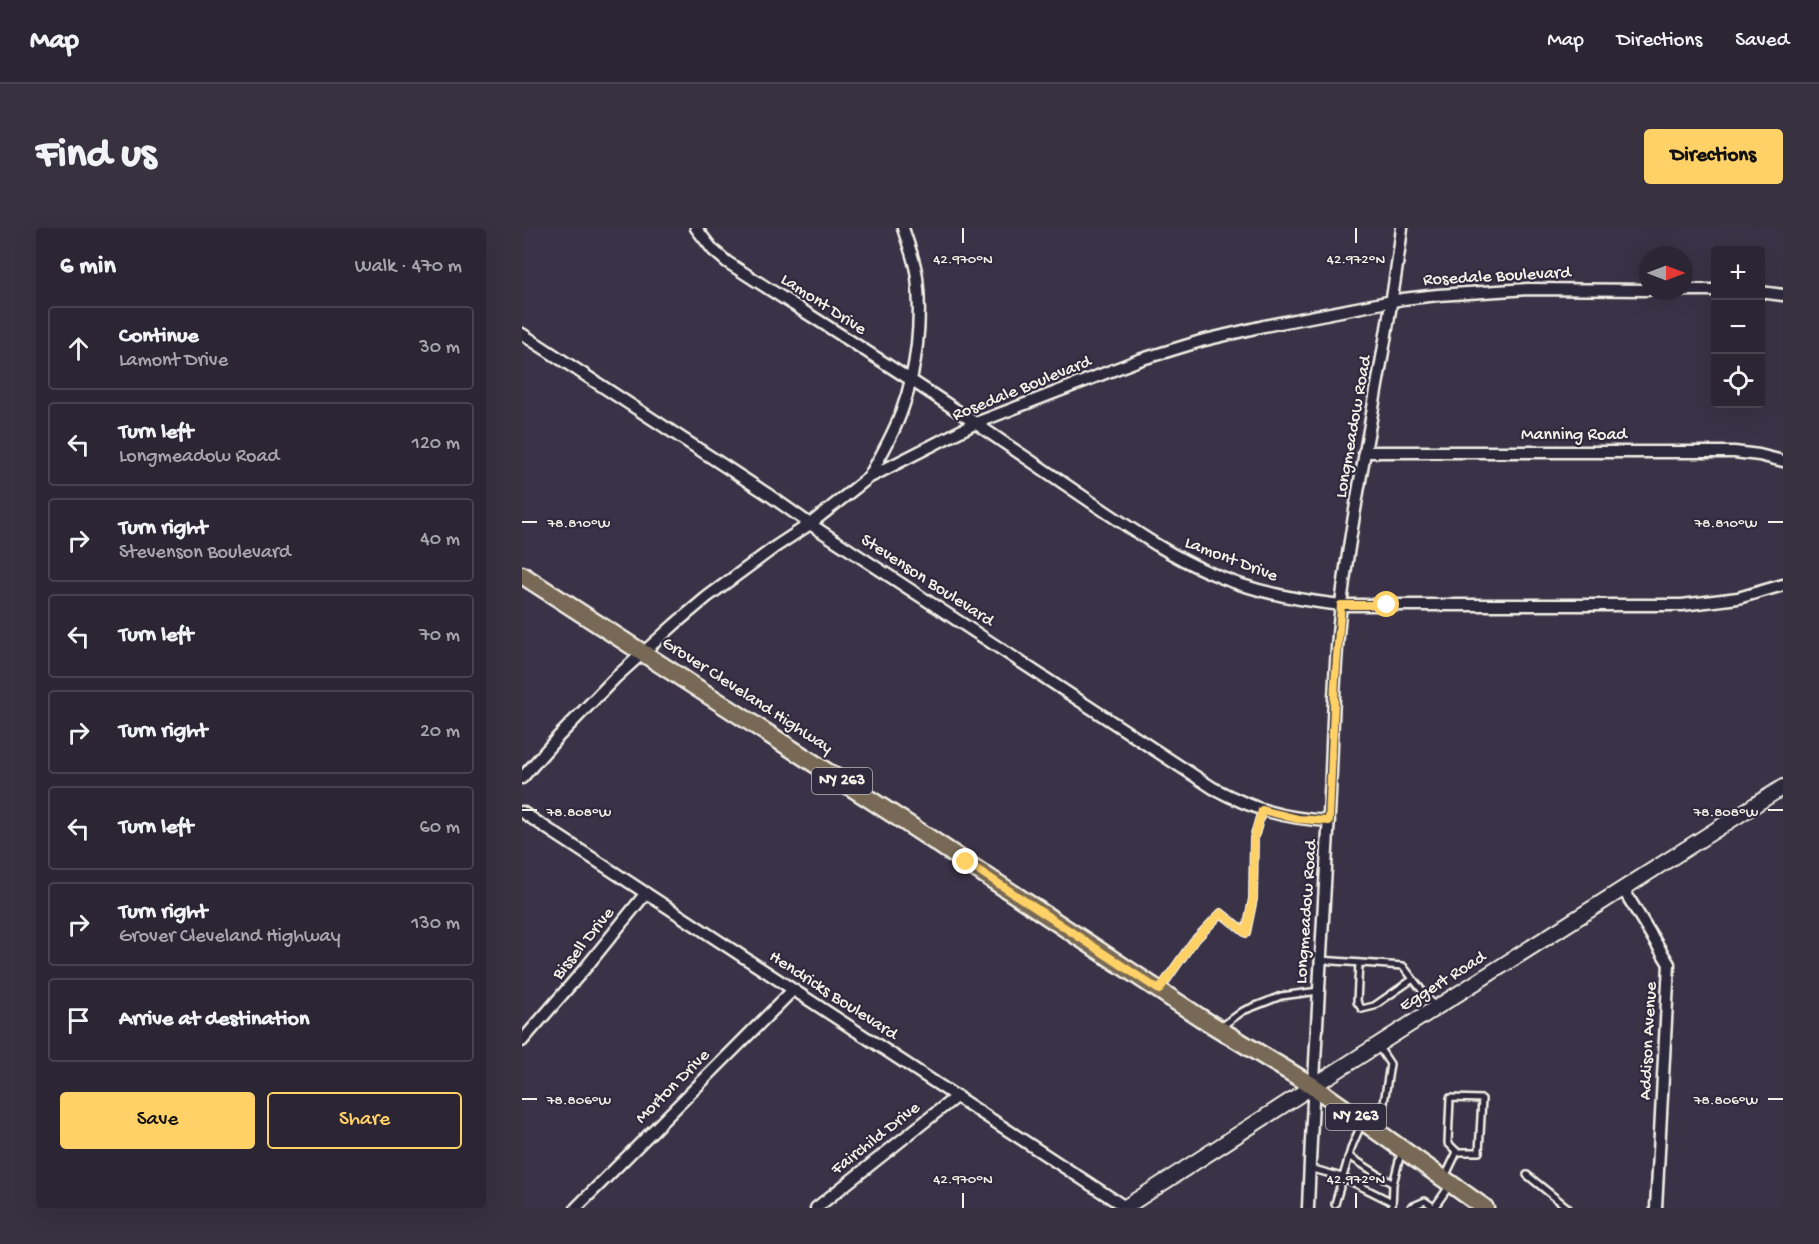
<!DOCTYPE html>
<meta charset="utf-8">
<style>
body{margin:0;font-family:"Gochi Hand",sans-serif;background:#383240;color:#f1f3f6}
.controls{position:absolute;right:18px;top:18px;display:grid;overflow:hidden;border-radius:6px;box-shadow:0 6px 24px #0002}
.controls button{width:54px;height:54px;display:grid;place-items:center;padding:0;border:0;border-bottom:2px solid #48434f;background:#2c2634;color:#f1f3f6;font:30px sans-serif}
.compass{position:absolute;left:1117px;top:18px;width:54px;height:54px;border-radius:50%;background:#2c2634;box-shadow:0 6px 24px #0002;rotate:90deg}
.stop{position:absolute;width:18px;height:18px;margin:-14px;border:4px solid #ffd166;border-radius:50%;background:#fff}
.stop.end{background:#ffd166;border-color:#fff;box-shadow:0 2px 6px #0008}
.list{margin:0;padding:0;list-style:none}
h2{display:flex;justify-content:space-between;align-items:center;height:78px;margin:0;padding:0 24px;font-size:26px}
h2 small{font-size:20px;font-weight:400;color:#a6a5ac}
.list li{display:grid;grid-template-columns:39px 1fr auto;gap:18px;align-items:center;box-sizing:border-box;height:84px;margin:0 12px 12px;padding:0 12px;border:2px solid #48434f;border-radius:6px}
.list b{display:block;font-size:22px;white-space:nowrap}
.list p{margin:0;font-size:20px;white-space:nowrap;color:#a6a5ac}
.list em{font-size:20px;font-style:normal;color:#a6a5ac}
.actions{display:flex;gap:12px;padding:18px 24px}
.actions a{flex:1;padding:14px 0;border:2px solid #ffd166;border-radius:6px;text-align:center;font-size:21px;color:#ffd166}
.actions .main{background:#ffd166;color:#111}
.icon{flex:none;width:33px;height:33px;fill:none;stroke:currentColor;stroke-width:2;stroke-linecap:round;stroke-linejoin:round}
.map{position:relative;flex:none;width:1261px;height:980px;overflow:hidden;border-radius:6px}
header{display:flex;align-items:center;gap:36px;box-sizing:border-box;height:84px;padding:0 30px;background:#2c2634;border-bottom:2px solid #48434f}
header strong{font-size:28px}
nav{display:flex;gap:33px;margin-inline-start:auto;font-size:21px}
.intro{display:flex;align-items:center;justify-content:space-between;box-sizing:border-box;height:144px;padding:0 36px}
h1{margin:0;font-size:42px}
.button{padding:15px 27px;border-radius:6px;background:#ffd166;color:#111;font-size:21px;font-weight:700}
main{display:flex;gap:36px;padding:0 36px}
aside{flex:1;background:#2c2634;border-radius:6px;box-shadow:0 6px 24px #0002}
.map>svg:first-child{display:block}
</style>
<header>
<strong>Map</strong>
<nav><a>Map</a><a>Directions</a><a>Saved</a></nav>
</header>
<div class="intro"><h1>Find us</h1><a class="button">Directions</a></div>
<main>
<aside>
<h2>6 min<small>Walk · 470 m</small></h2>
<ul class="list">
<li><svg class="icon" aria-label="ahead" viewBox="0 0 24 24"><path d="M12 20V5M6 11l6-6 6 6"/></svg><div><b>Continue</b><p>Lamont Drive</p></div><em>30 m</em></li>
<li><svg class="icon" aria-label="left" viewBox="0 0 24 24"><path d="M17 20v-9H6M10 6l-5 5 5 5"/></svg><div><b>Turn left</b><p>Longmeadow Road</p></div><em>120 m</em></li>
<li><svg class="icon" aria-label="right" viewBox="0 0 24 24"><path d="M7 20v-9h11M14 6l5 5-5 5"/></svg><div><b>Turn right</b><p>Stevenson Boulevard</p></div><em>40 m</em></li>
<li><svg class="icon" aria-label="left" viewBox="0 0 24 24"><path d="M17 20v-9H6M10 6l-5 5 5 5"/></svg><div><b>Turn left</b></div><em>70 m</em></li>
<li><svg class="icon" aria-label="right" viewBox="0 0 24 24"><path d="M7 20v-9h11M14 6l5 5-5 5"/></svg><div><b>Turn right</b></div><em>20 m</em></li>
<li><svg class="icon" aria-label="left" viewBox="0 0 24 24"><path d="M17 20v-9H6M10 6l-5 5 5 5"/></svg><div><b>Turn left</b></div><em>60 m</em></li>
<li><svg class="icon" aria-label="right" viewBox="0 0 24 24"><path d="M7 20v-9h11M14 6l5 5-5 5"/></svg><div><b>Turn right</b><p>Grover Cleveland Highway</p></div><em>130 m</em></li>
<li><svg class="icon" aria-label="arrive" viewBox="0 0 24 24"><path d="M6 21V4h12l-3 4 3 4H6"/></svg><div><b>Arrive at destination</b></div></li>
</ul>
<div class="actions"><a class="main">Save</a><a>Share</a></div>
</aside>
<div class="map">
<svg width="1261" height="980" viewBox="0 0 1261 980">
<rect width="100%" height="100%" fill="#3a3246"/>
<filter id="ink" filterUnits="userSpaceOnUse"><feTurbulence type="fractalNoise" baseFrequency=".0167" numOctaves="2"/><feDisplacementMap in="SourceGraphic" scale="12" xChannelSelector="R" yChannelSelector="G"/><feConvolveMatrix kernelMatrix="1 2 1 2 8 2 1 2 1" color-interpolation-filters="sRGB"/></filter>
<g filter="url(#ink)">
<g fill="none" stroke-linecap="round" stroke-linejoin="round">
<defs>
<path id="service" d="M798,732L881,738L912,778
M837,735L835,774L840,781L852,778L891,751
M638,761L671,714L699,685L724,705L731,671L732,610L740,582
M699,799L721,783L759,768L797,763
M847,896L862,875L868,836L856,818
M827,928L871,956
M788,940L820,949L870,974
M1005,947L1046,980
M923,949L935,924H957L960,871L928,870L926,915L935,924
M813,976L830,918L840,895
M889,979L903,973L913,980
M870,980L871,956L879,925
M912,980L928,957"/>
<path id="minor" d="M174,0L191,22L205,34C282,84 360,132 437,184C483,215 529,247 575,278C610,301 645,326 684,343C727,363 773,372 819,377H1160L1216,370L1261,357
M1162,62H1194
M1238,64L1261,67
M0,106L247,267L288,296L691,560C733,582 760,590 807,593
M842,224H1212L1237,227L1261,233
M347,249C359,227 372,206 380,182C395,141 400,92 395,49C393,33 386,16 381,0
M0,550L36,509L93,450L153,396L185,369L253,319L288,296L346,250L454,195L617,132L679,113L742,98L881,71L916,67L1006,61L1126,62
M0,584L603,979
M1101,661L1147,736L1134,980
M0,813L65,738L124,665
M54,980L271,762
M294,980L435,868
M786,980C791,854 799,729 806,604C811,528 810,452 819,377C834,250 865,126 880,0"/>
<path id="tertiary" d="M602,980L791,858L1261,559"/>
<path id="primary" d="M0,347L386,596L679,790L791,858L963,980"/>
</defs>
<use href="#service" stroke="#f4f1e8" stroke-width="10"/>
<use href="#minor" stroke="#f4f1e8" stroke-width="15"/>
<use href="#tertiary" stroke="#f4f1e8" stroke-width="18"/>
<use href="#primary" stroke="#f4f1e8" stroke-width="21"/>
<use href="#service" stroke="#2f2a3d" stroke-width="5"/>
<use href="#minor" stroke="#2f2a3d" stroke-width="10"/>
<use href="#tertiary" stroke="#2f2a3d" stroke-width="14"/>
<use href="#primary" stroke="#776954" stroke-width="16"/>
</g>
</g>
<g fill="none" stroke-linecap="round" stroke-linejoin="round" filter="url(#ink)">
<path stroke="#ffd166" stroke-width="8" d="M444,634L637,762L671,714L699,685L724,705L731,671L732,610L740,582L776,591L807,593L813,454L819,377H865"/>
</g>
<path fill="none" stroke="#f4f1e8" stroke-width="2" d="M441,0V15M834,0V15M0,294H15M1246,294H1261M0,582H15M1246,582H1261M0,871H15M1246,871H1261M441,965V980M834,965V980"/>
<g text-anchor="middle" dominant-baseline="central" stroke-width="4.5" stroke-linejoin="round" paint-order="stroke">
<g fill="#2f2a3d" stroke="#b9b5b5" stroke-width="1.5">
<rect x="290" y="540" width="60" height="26" rx="4.5"/>
<rect x="804" y="876" width="60" height="26" rx="4.5"/>
</g>
<g font-size="16" font-weight="bold" fill="#f4f1e8">
<text x="320" y="553">NY 263</text>
<text x="834" y="889">NY 263</text>
</g>
<g font-size="18" fill="#f4f1e8" stroke="#2f2a3d">
<text transform="translate(975 49) rotate(-3)">Rosedale Boulevard</text>
<text transform="translate(301 77) rotate(33)">Lamont Drive</text>
<text transform="translate(500 161) rotate(-22)">Rosedale Boulevard</text>
<text transform="translate(832 199) rotate(-80)">Longmeadow Road</text>
<text x="1052" y="207">Manning Road</text>
<text transform="translate(709 332) rotate(21)">Lamont Drive</text>
<text transform="translate(405 353) rotate(33)">Stevenson Boulevard</text>
<text transform="translate(225 468) rotate(33)">Grover Cleveland Highway</text>
<text transform="translate(785 684) rotate(-86)">Longmeadow Road</text>
<text transform="translate(62 716) rotate(-51)">Bissell Drive</text>
<text transform="translate(921 754) rotate(-32)">Eggert Road</text>
<text transform="translate(311 768) rotate(33)">Hendricks Boulevard</text>
<text transform="translate(1127 813) rotate(-87)">Addison Avenue</text>
<text transform="translate(151 859) rotate(-45)">Morton Drive</text>
<text transform="translate(354 911) rotate(-38)">Fairchild Drive</text>
</g>
</g>
<g font-size="15" text-anchor="middle" fill="#f4f1e8" stroke="#2f2a3d" stroke-width="4.5" stroke-linejoin="round" paint-order="stroke">
<text x="441" y="35">42.970°N</text>
<text x="834" y="35">42.972°N</text>
<text x="1204" y="299">78.810°W</text>
<text x="57" y="299">78.810°W</text>
<text x="1204" y="588">78.808°W</text>
<text x="57" y="588">78.808°W</text>
<text x="57" y="876">78.806°W</text>
<text x="1204" y="876">78.806°W</text>
<text x="441" y="955">42.970°N</text>
<text x="834" y="955">42.972°N</text>
</g>
</svg>
<div class="controls">
<button>+</button>
<button>−</button>
<button><svg class="icon" aria-label="locate" viewBox="0 0 24 24"><circle cx="12" cy="12" r="6"/><path d="M12 2v4M12 18v4M2 12h4M18 12h4"/></svg></button>
</div>
<svg class="compass" viewBox="-18 -18 36 36"><path d="M0-13l5 13h-10z" fill="#e53935"/><path d="M0 13l5-13h-10z" fill="#a6a5ac"/></svg>
<div class="stop" style="left:865px;top:377px"></div>
<div class="stop end" style="left:444px;top:634px"></div>
</div>
</main>
